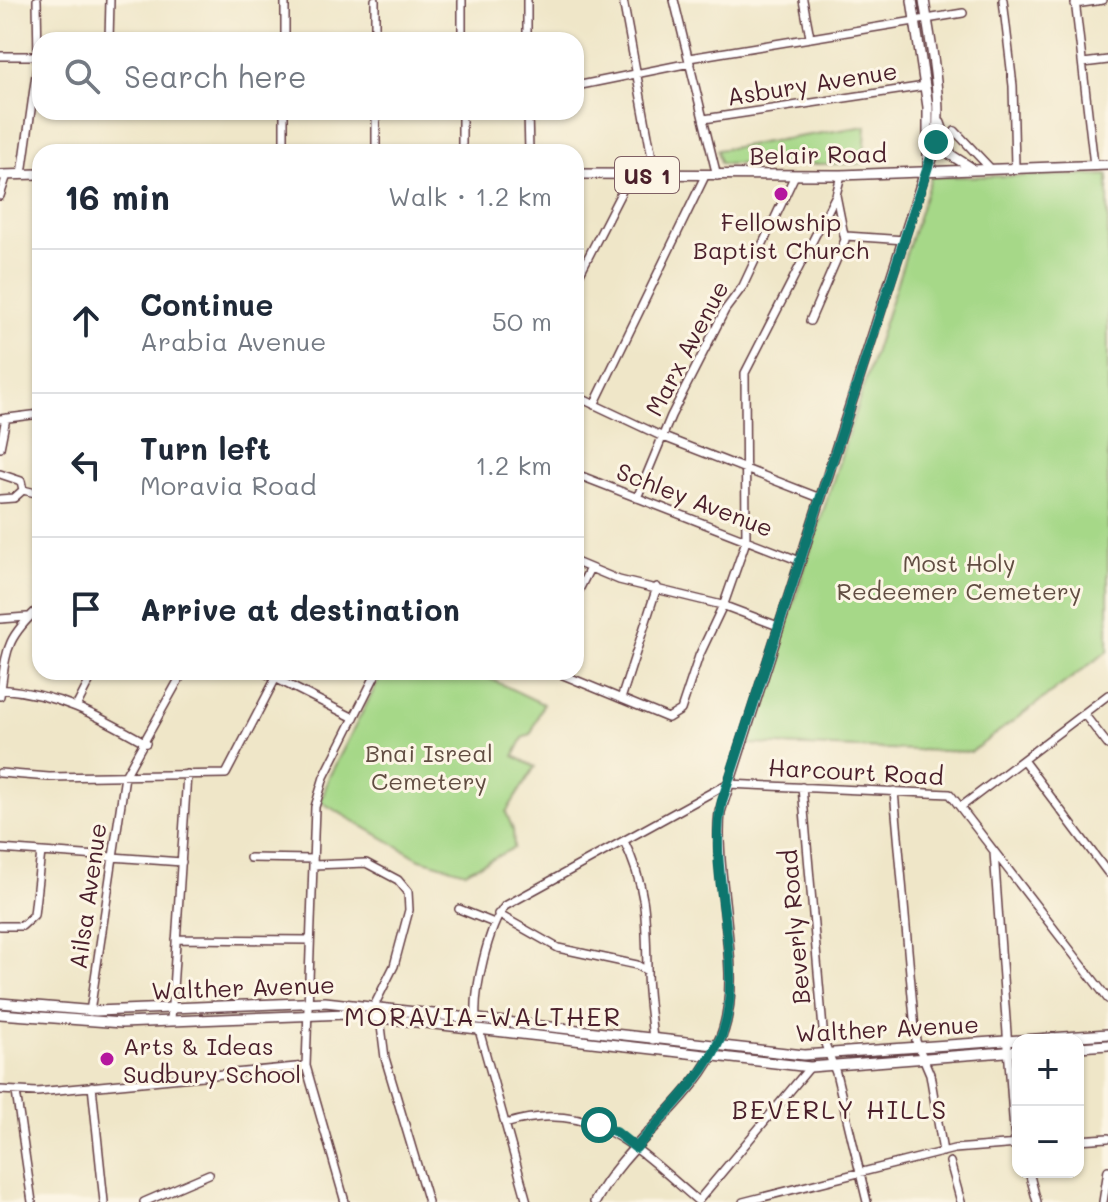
<!DOCTYPE html>
<meta charset="utf-8">
<style>
body{margin:0;font-family:Mali,sans-serif;background:#f2f2f3;color:#1f2937}
.controls{position:absolute;right:24px;bottom:24px;display:grid;overflow:hidden;border-radius:16px;box-shadow:0 2px 6px #0004}
.controls button{width:72px;height:72px;display:grid;place-items:center;padding:0;border:0;border-bottom:2px solid #e0e1e3;background:#fff;color:#1f2937;font:40px sans-serif}
.stop{position:absolute;width:24px;height:24px;margin:-18px;border:6px solid #0f766e;border-radius:50%;background:#fff}
.stop.end{background:#0f766e;border-color:#fff;box-shadow:0 2px 8px #0008}
.list{margin:0;padding:0;list-style:none}
h2{display:flex;justify-content:space-between;align-items:center;height:104px;margin:0;padding:0 32px;font-size:34px}
h2 small{font-size:26px;font-weight:400;color:#747a83}
.list li{display:grid;grid-template-columns:52px 1fr auto;gap:24px;align-items:center;box-sizing:border-box;height:144px;padding:0 32px;border-top:2px solid #e0e1e3}
.list b{display:block;font-size:30px;white-space:nowrap}
.list p{margin:0;font-size:26px;white-space:nowrap;color:#747a83}
.list em{font-size:26px;font-style:normal;color:#747a83}
.icon{flex:none;width:44px;height:44px;fill:none;stroke:currentColor;stroke-width:2;stroke-linecap:round;stroke-linejoin:round}
.map{position:relative;flex:none;width:1108px;height:1202px;overflow:hidden}
.search{position:absolute;background:#fff;box-shadow:0 2px 6px #0004;left:32px;top:32px;width:552px;height:88px;display:flex;align-items:center;gap:20px;box-sizing:border-box;padding:0 28px;border-radius:24px;color:#747a83;font-size:30px}
.panel{position:absolute;background:#fff;box-shadow:0 2px 6px #0004;left:32px;top:144px;width:552px;height:536px;border-radius:24px}
.map>svg:first-child{display:block}
</style>
<div class="map">
<svg width="1108" height="1202" viewBox="0 0 1108 1202">
<rect width="100%" height="100%" fill="#fcf5e5"/>
<filter id="ink" filterUnits="userSpaceOnUse"><feTurbulence type="fractalNoise" baseFrequency=".0125" numOctaves="2"/><feDisplacementMap in="SourceGraphic" scale="16" xChannelSelector="R" yChannelSelector="G"/><feConvolveMatrix kernelMatrix="1 2 1 2 8 2 1 2 1" color-interpolation-filters="sRGB"/></filter>
<filter id="wash" filterUnits="userSpaceOnUse"><feTurbulence type="fractalNoise" baseFrequency=".006" numOctaves="4" result="noise"/><feDisplacementMap in="SourceGraphic" scale="32" xChannelSelector="R" yChannelSelector="G"/><feGaussianBlur stdDeviation="1.8" result="paint"/><feColorMatrix in="noise" values="0 0 0 0 0 0 0 0 0 0 0 0 0 0 0 0 0 1.4 0 .05"/><feComposite in="paint" operator="in"/></filter>
<g filter="url(#wash)">
<rect width="100%" height="100%" fill="#efe6c8"/>
<path fill="#a6d888" stroke="#787c5a" stroke-width="2" d="M866,126L864,164H725L720,163L717,150Z
M1108,175V651L971,752L748,744L931,177Z
M383,672H476L543,704L531,734L523,738L514,756L535,767L506,812L513,830L514,848L465,872L420,859L321,802L329,777Z"/>
</g>
<g filter="url(#ink)">
<g fill="none" stroke-linecap="round" stroke-linejoin="round">
<defs>
<path id="minor" d="M375,0V40
M462,0V40
M527,0V40
M623,0L655,174
M674,0L717,176
M803,0L810,37
M1003,0L1013,86L1015,167
M1075,0L1094,165
M1075,4L1103,0
M109,40L110,0
M285,40V0
M0,56H40
M689,58L963,13
M1083,63L1108,60
M576,86L690,63
M376,112V152
M528,112L529,152
M704,119L925,86
M955,131L989,167
M284,152V112
M462,152V112
M22,174L38,60L37,0
M0,196L7,175
M846,236L905,240
M576,281L622,191L623,175
M810,321L845,240L836,195L841,175
M576,396L661,436L820,498
M594,405L705,176
M0,419L40,414
M0,448L6,418
M0,474L21,481L23,490L14,498L0,499
M576,474L800,561
M23,490L40,494
M637,498L671,416L725,310L743,286L795,175
M576,562L619,580L722,605L778,626
M576,596L590,568
M0,619L27,617
M263,672L354,718
M556,672L668,718L681,710L699,656L725,601L746,541L745,373L836,195
M0,689C59,694 95,714 146,743
M0,696C7,650 4,640 40,607
M621,699L657,587
M77,705L94,672
M1084,714L1108,745
M1023,760L1108,873
M0,773L49,777L226,774L279,672
M802,787L824,1041L836,1073L867,1202
M894,791L916,1041L930,1074L943,1152
M962,806L1108,695
M624,841C647,889 646,918 647,970C647,994 651,1016 653,1040
M0,849L182,862
M994,852L1015,1145
M250,858L313,859
M313,865L366,863L398,880L408,892L409,910L394,966L374,1006L380,1018L385,1058L428,1202
M459,909L494,923
M498,914L558,948L637,965L647,971
M0,926H22L34,915L41,852
M176,939L310,940
M90,1012L125,776L183,672
M476,1018C474,990 488,927 505,906L727,784L950,794L1108,999
M171,1020L187,774
M479,1030L527,1202
M92,1086L104,1202
M0,1090L37,1092L306,1066
M16,1092L32,1202
M505,1124C593,1097 637,1149 698,1201
M1078,1140L1108,1138
M950,1162L961,1202
M1029,1172L1037,1202
M698,1201L810,1067
M144,1202L209,1174
M345,1202L306,1066L315,807L324,777L377,672
M743,1202L954,1149L1018,1144
M1103,1202L1108,1170"/>
<path id="major" d="M912,0L928,107V167
M940,123L951,155L970,167
M576,174L841,175L1108,165
M0,175L40,174
M0,1003L96,1011L325,1002L804,1055L1108,1034
M0,1014L122,1023L346,1014L810,1067L1018,1051
M1078,1047L1108,1045
M595,1202C627,1141 695,1101 721,1037C745,977 713,879 720,812L923,178C952,136 931,49 924,0"/>
</defs>
<use href="#minor" stroke="#633d43" stroke-width="10"/>
<use href="#major" stroke="#633d43" stroke-width="12"/>
<use href="#minor" stroke="#fff" stroke-width="7"/>
<use href="#major" stroke="#fff" stroke-width="9"/>
</g>
</g>
<g fill="none" stroke-linecap="round" stroke-linejoin="round" filter="url(#ink)">
<path stroke="#0f766e" stroke-width="10" d="M599,1125L616,1132L636,1148C664,1114 704,1078 721,1037C748,969 705,874 722,801L936,142"/>
</g>
<g fill="#b5179e" stroke="#fcf5e5" stroke-width="3">
<circle cx="781" cy="194" r="8"/>
<circle cx="107" cy="1059" r="8"/>
</g>
<g text-anchor="middle" dominant-baseline="central" stroke-width="6" stroke-linejoin="round" paint-order="stroke">
<rect fill="#fcf5e5" stroke="#7f5f63" stroke-width="2" x="615" y="157" width="64" height="36" rx="6"/>
<g font-size="22" font-weight="bold" fill="#4a1f2b">
<text x="647" y="175">US 1</text>
</g>
<g font-size="24" fill="#4a1f2b" stroke="#fcf5e5">
<text transform="translate(812 83) rotate(-9)">Asbury Avenue</text>
<text transform="translate(818 154) rotate(-1)">Belair Road</text>
<text transform="translate(686 348) rotate(-62)">Marx Avenue</text>
<text transform="translate(695 499) rotate(21)">Schley Avenue</text>
<text transform="translate(856 771) rotate(3)">Harcourt Road</text>
<text transform="translate(87 896) rotate(-82)">Ailsa Avenue</text>
<text transform="translate(794 927) rotate(-95)">Beverly Road</text>
<text transform="translate(243 987) rotate(-2)">Walther Avenue</text>
<text transform="translate(887 1028) rotate(-3)">Walther Avenue</text>
</g>
<g font-size="24" fill="#4a1f2b" stroke="#fcf5e5">
<text x="781" y="221">Fellowship<tspan x="781" dy="28">Baptist Church</tspan></text>
<text x="123" y="1045" text-anchor="start">Arts &amp; Ideas<tspan x="123" dy="28">Sudbury School</tspan></text>
</g>
<g font-size="24" fill="#614d42" stroke="#fcf5e5">
<text x="959" y="562">Most Holy<tspan x="959" dy="28">Redeemer Cemetery</tspan></text>
<text x="429" y="752">Bnai Isreal<tspan x="429" dy="28">Cemetery</tspan></text>
</g>
<g font-size="26" letter-spacing="2" fill="#4a1f2b" stroke="#fcf5e5">
<text x="483" y="1016">MORAVIA-WALTHER</text>
<text x="840" y="1109">BEVERLY HILLS</text>
</g>
</g>
</svg>
<div class="controls">
<button>+</button>
<button>−</button>
</div>
<div class="stop" style="left:599px;top:1125px"></div>
<div class="stop end" style="left:936px;top:142px"></div>
<div class="search"><svg class="icon" aria-label="search" viewBox="0 0 24 24"><circle cx="10" cy="10" r="6"/><path d="M15 15l6 6"/></svg>Search here</div>
<section class="panel">
<h2>16 min<small>Walk · 1.2 km</small></h2>
<ul class="list">
<li><svg class="icon" aria-label="ahead" viewBox="0 0 24 24"><path d="M12 20V5M6 11l6-6 6 6"/></svg><div><b>Continue</b><p>Arabia Avenue</p></div><em>50 m</em></li>
<li><svg class="icon" aria-label="left" viewBox="0 0 24 24"><path d="M17 20v-9H6M10 6l-5 5 5 5"/></svg><div><b>Turn left</b><p>Moravia Road</p></div><em>1.2 km</em></li>
<li><svg class="icon" aria-label="arrive" viewBox="0 0 24 24"><path d="M6 21V4h12l-3 4 3 4H6"/></svg><div><b>Arrive at destination</b></div></li>
</ul>
</section>
</div>
